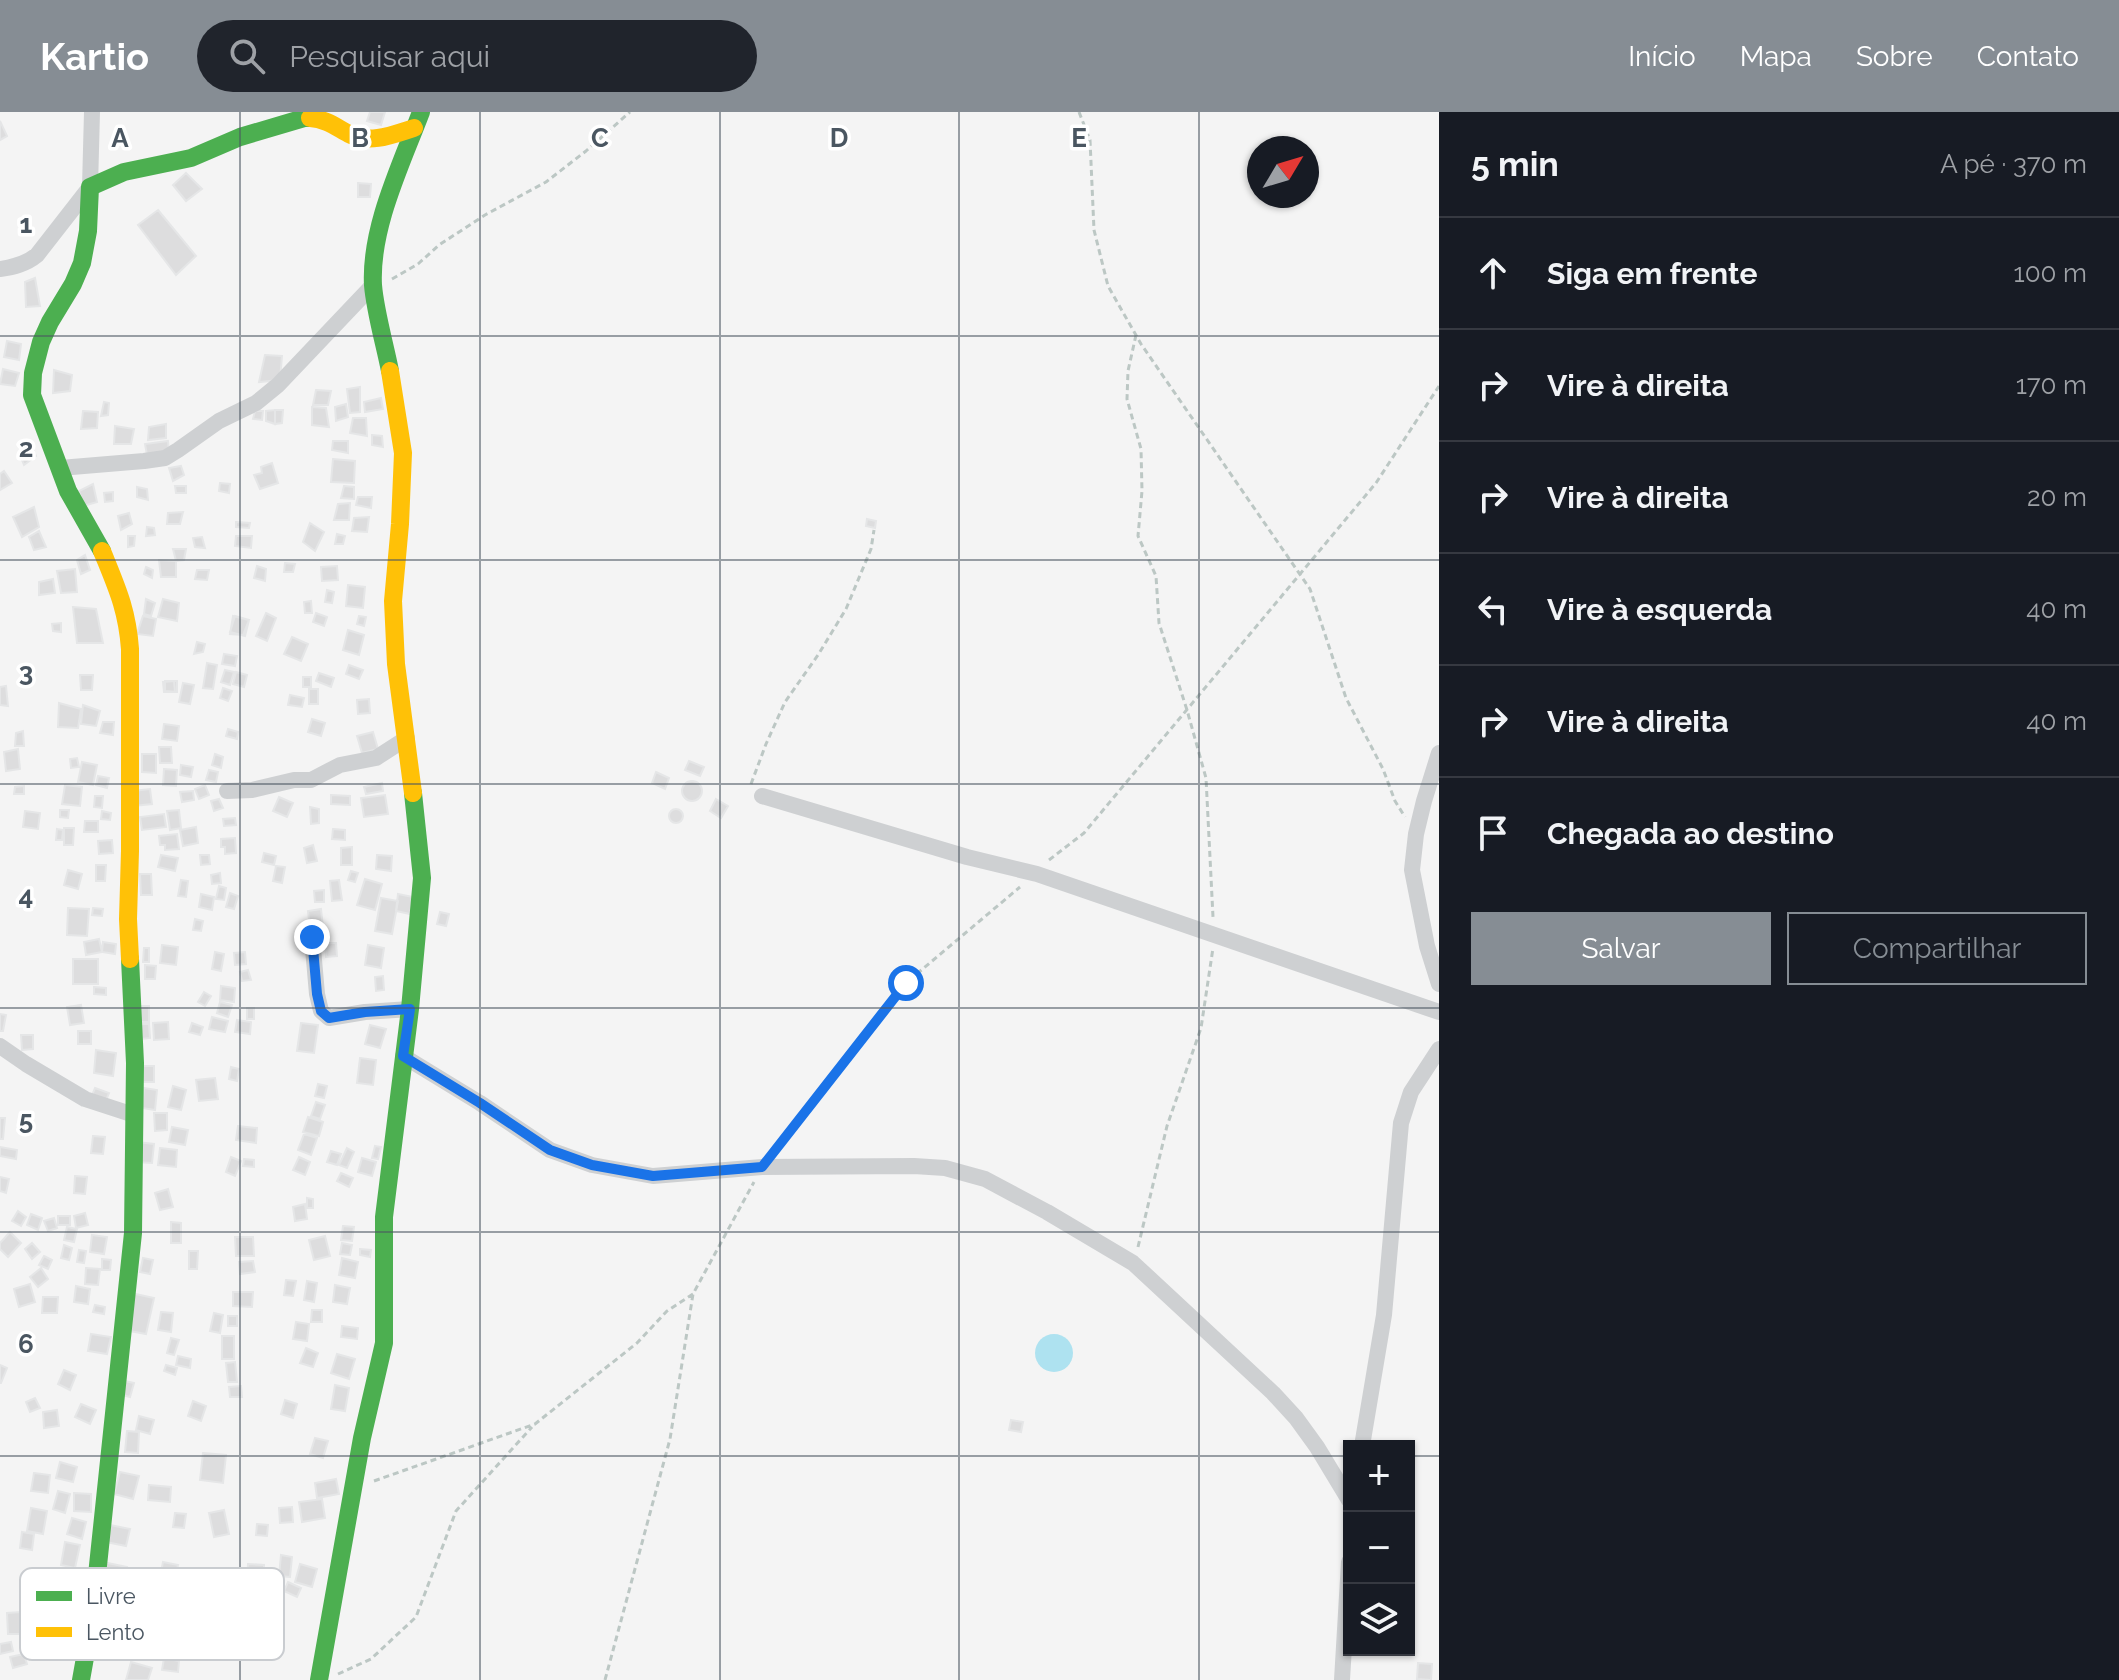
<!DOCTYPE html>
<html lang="pt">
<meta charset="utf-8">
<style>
body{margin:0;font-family:Raleway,sans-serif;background:#20242c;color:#f1f3f6}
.controls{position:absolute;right:24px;bottom:24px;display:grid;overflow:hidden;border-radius:0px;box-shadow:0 2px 6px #0004}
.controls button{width:72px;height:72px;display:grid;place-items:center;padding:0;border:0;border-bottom:2px solid #363941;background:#171b24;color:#f1f3f6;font:40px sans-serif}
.compass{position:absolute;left:1247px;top:24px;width:72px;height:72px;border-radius:50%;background:#171b24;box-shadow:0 2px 6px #0004;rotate:52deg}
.stop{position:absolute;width:24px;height:24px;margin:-18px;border:6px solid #1a73e8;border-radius:50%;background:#fff}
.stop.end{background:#1a73e8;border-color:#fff;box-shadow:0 2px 8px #0008}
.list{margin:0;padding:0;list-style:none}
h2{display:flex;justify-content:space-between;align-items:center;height:104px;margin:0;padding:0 32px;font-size:34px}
h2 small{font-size:26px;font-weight:400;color:#9ea1a6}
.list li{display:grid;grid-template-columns:52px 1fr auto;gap:24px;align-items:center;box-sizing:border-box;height:112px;padding:0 32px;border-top:2px solid #363941}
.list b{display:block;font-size:30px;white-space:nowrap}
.list em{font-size:26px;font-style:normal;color:#9ea1a6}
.actions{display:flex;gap:16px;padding:24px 32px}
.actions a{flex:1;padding:18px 0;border:2px solid #868d94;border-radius:0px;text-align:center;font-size:28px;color:#868d94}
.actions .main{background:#868d94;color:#fff}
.icon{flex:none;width:44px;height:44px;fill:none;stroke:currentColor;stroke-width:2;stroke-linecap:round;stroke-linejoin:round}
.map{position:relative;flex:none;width:1439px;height:1568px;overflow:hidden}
header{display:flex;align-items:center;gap:48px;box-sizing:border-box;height:112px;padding:0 40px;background:#868d94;color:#fff}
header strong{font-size:38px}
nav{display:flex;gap:44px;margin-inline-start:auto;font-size:28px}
.search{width:560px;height:72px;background:#20242c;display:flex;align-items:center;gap:20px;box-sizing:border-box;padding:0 28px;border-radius:44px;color:#9ea1a6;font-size:30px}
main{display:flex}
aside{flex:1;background:#171b24}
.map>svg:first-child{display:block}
</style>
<header>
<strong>Kartio</strong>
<div class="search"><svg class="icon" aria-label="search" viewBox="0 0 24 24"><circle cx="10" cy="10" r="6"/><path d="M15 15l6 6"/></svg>Pesquisar aqui</div>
<nav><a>Início</a><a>Mapa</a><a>Sobre</a><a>Contato</a></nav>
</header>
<main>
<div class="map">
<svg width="1439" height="1568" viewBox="0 0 1439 1568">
<rect width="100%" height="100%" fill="#f4f4f4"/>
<path fill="#aee2f0" d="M1035 1241a19 19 0 1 1 38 0a19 19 0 1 1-38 0Z"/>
<path fill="#ddddde" stroke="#e5e6e7" stroke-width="2" d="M370,0H385L381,13L367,9Z
M0,9L7,24L0,28Z
M186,61L202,77L186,89L173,73Z
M358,71L371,72L370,85H358Z
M158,98L196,144L176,163L138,113Z
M35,166L40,194L26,195L25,170Z
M7,229L21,232L19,248L4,245Z
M265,243L282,244L280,268L259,270Z
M3,257L19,261L15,274L0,272Z
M54,258L72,263L70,279L53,281Z
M360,275V300L350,301L347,277Z
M316,278L331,279L328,293H313Z
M381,286L383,297L365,300L364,290Z
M104,290L109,291L108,303L101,304Z
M346,292L348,305L336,309L335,295Z
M312,295L326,296L329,315L312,313Z
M275,298H283L282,311L275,312Z
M275,298V312L266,309V299Z
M83,299L98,300L97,316L81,317Z
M255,299H263L262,308L253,307Z
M353,306H366L367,324L350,321Z
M166,312V326L148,328L149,315Z
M115,314L134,317L131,332H114Z
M372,323L382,324L383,335L372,333Z
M168,329L169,341L147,343L145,332Z
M333,329H348V341L332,338Z
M31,333L36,344L24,353L19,341Z
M333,347L355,349L354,371L331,370Z
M272,351L278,371L260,377L254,363L262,361L261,355Z
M181,354L184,363L173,369L169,356Z
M4,359L12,371L0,378V362Z
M220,371L230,372L229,381L219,379Z
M93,372L97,390L83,394L79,379Z
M175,374H186V381H176Z
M344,374L354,375V387L341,386Z
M137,375L147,377L148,388L137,385Z
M113,380V389L105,390L104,381Z
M358,385H372L371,396L356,393Z
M350,391L349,408H334L338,392Z
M34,395L39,415L22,425L13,405Z
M183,400L180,412H167L168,401Z
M129,401L132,412L121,418L118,404Z
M369,405L367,420L352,419L354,406Z
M867,407L876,409L875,416L866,414Z
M236,410L250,411L249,416L236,415Z
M310,411L324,420L315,439L303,430Z
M147,415L154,416L155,423L146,424Z
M39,419L46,435L34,438L29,425Z
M337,422L345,424L343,432H335Z
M128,424H135L134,434L128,435Z
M236,424H252L251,436L235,434Z
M202,425L205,436L195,435L193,426Z
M173,437H186L184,448L176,449Z
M85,443L90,458L81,462L77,448Z
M159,448L176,449V465H161Z
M285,451L295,452L293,460H284Z
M257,454L266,457L265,469L254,466Z
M337,454L338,468L322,469L321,455Z
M146,455L153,458L152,466L144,462Z
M75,457L77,480L61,481L57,459Z
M197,458H209L207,468L195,467Z
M53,467L55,481L39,483V470Z
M348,473L365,475L363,496L346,494Z
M327,478L334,480L332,491L325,490Z
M146,487L155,491L151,504L144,502Z
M163,487L179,491L177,509L158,505Z
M311,489L312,501H305L304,490Z
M73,495L96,497L103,531H77Z
M266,501L276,506L267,529L256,524Z
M316,501L327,505L324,514L313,510Z
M143,504L156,507L153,524L137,522Z
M233,504L249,508L243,523L230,522Z
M235,504L249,508L245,524L230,520Z
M359,504L366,505L364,514L357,512Z
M61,511V520L53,519L52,512Z
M348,518L364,523L359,543L343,538Z
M292,525L308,532L301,549L284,542Z
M197,530L205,532L203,540L194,542Z
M224,542L237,544L235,554L222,552Z
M207,551L217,553L213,577L203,576Z
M349,553L363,558L359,567L346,562Z
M225,558L234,560L230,573L221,570Z
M236,560L247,563L244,575L233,572Z
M319,561L334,566L331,575L316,569Z
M80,563H93L92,578H81Z
M303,565H311V575H303Z
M165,569H177V580L165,579Z
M174,569L175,580H164L163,570Z
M183,571L194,573L190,592L179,590Z
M6,574L8,594L0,593V575Z
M223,576L232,579L228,589L220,586Z
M309,577H318V592H309Z
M290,583L304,586L302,595L288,593Z
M369,587L370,601L358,602L357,588Z
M59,591L81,597L78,616L58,615Z
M83,593L100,599L96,614L81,612Z
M312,607L325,611L321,624L308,620Z
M103,610H114L113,623L100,621Z
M164,612L179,614L177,629L162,627Z
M228,617L238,620L237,627L226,624Z
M23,619L24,634H15L16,621Z
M373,620L378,637L362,641L357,624Z
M159,635H171L172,651H160Z
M18,637L20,657L6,659L4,640Z
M142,642H156V661L142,660Z
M215,642L223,645L221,656L212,653Z
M77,646L79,655L71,656L70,647Z
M689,649L704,655L700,664L685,658Z
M82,650L97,653L93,673L78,670Z
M181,653L193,655L191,665L180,663Z
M164,657L177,658L176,674L163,673Z
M209,658L218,660L216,670L206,668Z
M656,660L669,666L665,677L652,671Z
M98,664L109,666L107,676L96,673Z
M682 679a10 10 0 1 1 20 0a10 10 0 1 1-20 0Z
M382,671L383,679L366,682L364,675Z
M65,673L82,675L80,694L62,692Z
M205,673L209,683L199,687L195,677Z
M24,674V682H14L15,675Z
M150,677L152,692L134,694L133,679Z
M193,679L194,688L182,690L180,680Z
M331,683L350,684V693L331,692Z
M385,683L388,702L364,705L361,686Z
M95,684H103L102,696L94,695Z
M279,685L293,691L287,705L273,699Z
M219,687L223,696L214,699L211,689Z
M716,687L728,694L721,706L710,699Z
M310,695L319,697V711L311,712Z
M669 704a7 7 0 1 1 14 0a7 7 0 1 1-14 0Z
M60,698H69L68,706L60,705Z
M179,698L181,716L170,718L167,699Z
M25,699L40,701L38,717L23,715Z
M102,699L111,701L110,708L101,707Z
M164,702L166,715L142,718L140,705Z
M235,706L236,713L224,714L223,707Z
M85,709H98V720H84Z
M196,715L198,731L183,734L180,718Z
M64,716H74L73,733H64Z
M57,717L63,718L62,728H56Z
M333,717L345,718V728L332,727Z
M177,722L179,737L165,738V733H160L159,724Z
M235,726L236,741L225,742V735H221V727Z
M112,728L113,741L99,742L98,729Z
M313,733L317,749L307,751L304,736Z
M352,735V753H341V736Z
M264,741L276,744L274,753L262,750Z
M161,743L178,746L175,759L158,755Z
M200,743H209L210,752L201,753Z
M377,743L392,744L391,759L376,757Z
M96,753H106L105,769H96Z
M276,754L285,755L282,771L273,769Z
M68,758L82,762L78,777L64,773Z
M351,759L358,761L355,770L348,768Z
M220,761L221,771L212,772L211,763Z
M140,762H151L152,783H141Z
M365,767L382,772L375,798L357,793Z
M181,768L188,769L186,785L178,784Z
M339,768L342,788L332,789L330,769Z
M219,774L226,776L224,788L216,787Z
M324,778V790H315L314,779Z
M230,781L238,784L234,797L226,795Z
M201,782L214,785L212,798L199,795Z
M398,782L413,785L410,802L396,799Z
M381,786L398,789L392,822L375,819Z
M68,796L89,797L87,824L67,823Z
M93,796L103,797L102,804L92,803Z
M321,797L323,816L310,817L308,799Z
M440,800L449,802L446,814L437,812Z
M195,807L203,809L201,819L193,818Z
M99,827L102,840L86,843L84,830Z
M103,830L116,832L115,842L102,840Z
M325,831H336L337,844L326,845Z
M162,833L178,835L176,853L160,851Z
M368,833L384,836L381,856L365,853Z
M144,836H149V850H143Z
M215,840L224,842L221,859L212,857Z
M245,840L246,852L235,853L234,841Z
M73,847H98V872H73Z
M145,853L156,854L155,867H145Z
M248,858L251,868L242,869L240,860Z
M383,864L384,878L376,879L375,865Z
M221,874L235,876L234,890L220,888Z
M94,875L106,876V883L94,882Z
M204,880L211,884L205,894L198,890Z
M220,890L232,893L228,905L217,901Z
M81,893L84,911L70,913L67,895Z
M136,894H149V910H136Z
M247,896H254V907H247Z
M0,902L6,903L3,919H0Z
M212,905L228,909L225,920L209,917Z
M237,908L251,910L250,922L235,920Z
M168,910L169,927L154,928L153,911Z
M192,911L203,915L200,923L189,920Z
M301,911L318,913L314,941L297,939Z
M140,912H149L150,926L142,927Z
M370,913L386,917L380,936L365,932Z
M78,919H91V932H78Z
M21,923H33V937L22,938Z
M96,938L116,941L113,964L94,961Z
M360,946L376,948L373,973L357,971Z
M143,954H154V970H143Z
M231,955L239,957L237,969L229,967Z
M215,966L218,987L199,989L196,968Z
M318,972L327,974L324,986L315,984Z
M173,974L186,978L181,998L168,995Z
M95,976L109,981L105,991L91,986Z
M144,976L157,978L155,998L142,996Z
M316,990L325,993L320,1007L311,1004Z
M154,1001H167V1018L155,1019Z
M308,1005L323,1010L319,1024L303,1020Z
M0,1006H5L3,1027H0Z
M238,1014L257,1016L256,1031L236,1028Z
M172,1015L188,1018L185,1033L169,1030Z
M304,1022L317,1026L311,1043L298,1038Z
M93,1024L105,1025L103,1042L91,1041Z
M137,1030L154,1032L152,1051L135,1050Z
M375,1034L381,1035L378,1047L372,1046Z
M0,1035L17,1038L16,1047L0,1044Z
M160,1036L177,1038L176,1055L158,1053Z
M347,1036L354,1040L347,1056L339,1053Z
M331,1039L341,1042L337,1053L327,1050Z
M231,1045L241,1049L235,1064L226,1060Z
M299,1045L310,1050L305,1063L293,1058Z
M362,1046L376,1050L372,1064L358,1060Z
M244,1047L254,1048V1055L243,1054Z
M341,1061L353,1066L349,1075L337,1069Z
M75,1064L87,1065L85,1082L74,1081Z
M0,1065L9,1067L6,1081L0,1079Z
M168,1077L173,1095L160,1098L155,1081Z
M307,1086L313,1087V1096H307Z
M305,1092L307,1107L295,1109L293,1095Z
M18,1099L26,1105L21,1114L12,1109Z
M85,1101L88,1113L76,1116L74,1104Z
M31,1102L42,1106L38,1118L27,1113Z
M58,1104H70V1113H58Z
M54,1106L57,1116L48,1119L44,1109Z
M171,1110L181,1111V1131H171Z
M343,1114L354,1115L352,1129L341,1128Z
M67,1115L77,1117L74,1130L64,1128Z
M10,1120L21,1131L8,1145L0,1137V1131Z
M92,1123L107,1125L104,1142L90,1140Z
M325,1124L330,1144L314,1148L309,1128Z
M235,1125H253L254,1144H236Z
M32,1131L40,1140L32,1147L25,1137Z
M342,1131L352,1133L350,1143L340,1142Z
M64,1133L72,1136L69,1148L61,1146Z
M360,1137L371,1138L370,1145L360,1143Z
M79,1138L86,1139L84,1151L77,1150Z
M189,1139H198L197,1157H189Z
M44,1144L52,1148L48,1157L39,1153Z
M143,1146L153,1148L150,1162L140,1160Z
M342,1146L358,1150L355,1166L339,1163Z
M102,1147L111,1148L110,1158H102Z
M253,1149L255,1160L240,1162L239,1150Z
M41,1156L48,1167L38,1175L30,1165Z
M86,1156L100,1157L98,1173L85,1172Z
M286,1168L296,1169L293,1184L284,1183Z
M307,1169L317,1171L314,1190L304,1188Z
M30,1172L35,1190L19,1195L14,1177Z
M335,1173L350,1176L347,1192L333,1190Z
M76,1174L90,1177L88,1192L74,1190Z
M233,1180H253L252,1195L233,1194Z
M131,1181L154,1186L146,1222L124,1218Z
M43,1185H58L57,1201H42Z
M95,1193L105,1195L104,1202L93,1200Z
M312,1198H322V1210H311Z
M161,1200L173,1201L171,1220L158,1218Z
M214,1201L223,1203L220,1221L210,1219Z
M228,1204H237V1214H228Z
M296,1210L309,1212L307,1229L293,1227Z
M342,1214L358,1216L357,1227L341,1225Z
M91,1222L111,1225L107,1242L88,1239Z
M222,1224H234V1247H222Z
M171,1226L179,1228L174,1243L167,1241Z
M306,1236L318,1241L313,1255L300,1251Z
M337,1242L355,1247L349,1267L331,1261Z
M178,1244L191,1247L190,1256L176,1253Z
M235,1250L237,1270H228L226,1251Z
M0,1253L7,1256L1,1271H0Z
M166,1253L177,1256L175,1263L164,1259Z
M64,1258L76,1263L70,1278L58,1272Z
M125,1269L134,1271L130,1285L122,1283Z
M335,1273L349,1276L345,1299L331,1297Z
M241,1274L242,1285H230L229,1275Z
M35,1286L40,1296L30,1300L26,1290Z
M285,1288L297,1292L293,1306L281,1302Z
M193,1289L206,1294L201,1309L188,1304Z
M81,1292L96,1298L90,1312L75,1305Z
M57,1298L59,1314L44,1316L43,1300Z
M139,1304L154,1308L150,1322L136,1318Z
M1011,1308L1023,1310L1021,1320L1009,1318Z
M127,1319L139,1320L138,1341L125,1340Z
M315,1326L328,1329L323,1346L310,1342Z
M203,1341L226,1343L223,1371L200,1368Z
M60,1350L77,1355L73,1370L56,1366Z
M120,1360L139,1364L133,1387L114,1382Z
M34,1361L50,1363L48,1381L31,1379Z
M336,1367L339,1382L317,1386L315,1371Z
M149,1373L171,1375L170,1390L148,1388Z
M58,1379L70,1382L65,1401L53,1397Z
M74,1381L91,1382V1400L74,1399Z
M322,1387L325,1406L302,1410L299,1390Z
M292,1395L293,1410L280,1411L279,1396Z
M31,1396L47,1399L43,1422L27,1419Z
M224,1398L229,1422L214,1425L209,1401Z
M175,1401L186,1402L184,1416L173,1415Z
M72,1406L86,1410L82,1427L67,1422Z
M257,1412L268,1413L267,1424L256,1423Z
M110,1413L130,1417L126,1434L106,1430Z
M22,1420L34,1422L32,1438L20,1436Z
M65,1430L80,1433L75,1456L61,1453Z
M281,1443L292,1445L290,1465L279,1464Z
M103,1450L127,1455L123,1478L99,1474Z
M163,1450L178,1453L176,1463L161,1460Z
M248,1452L264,1453L263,1471L247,1470Z
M300,1452L317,1457L312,1475L295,1470Z
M288,1470L301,1476L297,1485L284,1479Z
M21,1500L22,1522H8L7,1501Z
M11,1530L13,1539L0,1542V1532Z
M24,1542L27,1552L13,1556L10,1545Z
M164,1546L179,1549L178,1560L162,1558Z
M131,1550L152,1556L148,1568H126Z
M1418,1551L1432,1552L1431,1568L1417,1567Z"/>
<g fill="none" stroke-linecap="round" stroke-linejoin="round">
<path stroke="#bcc7c4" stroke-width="3" stroke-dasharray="6 4" stroke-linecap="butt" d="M1079,0L1090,28L1094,118L1108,174L1141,232L1310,477L1346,586L1383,657L1395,689L1405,705
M392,167L418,152L439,133L485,103L546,70L586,39L630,0
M1136,223L1128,259L1127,287L1141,337L1142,379L1138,424L1156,464L1159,511L1187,598L1206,666L1213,805
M751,672L766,632L785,590L818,543L846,497L871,437L874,418
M1049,748L1084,721L1376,371L1439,274
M773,1041L906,871L1020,775
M1138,1135L1167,1014L1201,916L1213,836
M374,1369L535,1312L637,1231L667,1199L693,1182
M338,1562L371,1547L416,1505L456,1399L532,1315
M605,1568L670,1327L693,1182L754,1070"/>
<path stroke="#ced0d2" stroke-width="16" d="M0,157C14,155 26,152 37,143L90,75L92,0
M60,356L144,349L165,346L178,338L219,309L256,291L278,273L373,173
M1439,641L1424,689L1416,722L1412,758L1427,834L1439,872
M227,679L252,678L294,668H311L340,653L376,646L407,626
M762,684L967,745L1037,762L1439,900
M312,825L317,882L321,899L329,906L365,900L410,897
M0,934L26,952L85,987L134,1003
M403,944L480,991L550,1038L592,1053L653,1064L762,1055L914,1054L945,1056L985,1067L1047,1100L1133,1151L1273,1281L1296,1306L1317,1335L1349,1388
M1362,1334L1384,1203L1401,1011L1411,980L1439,937
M1342,1568L1349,1450"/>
<path stroke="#4caf50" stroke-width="18" d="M390,259C385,233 375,199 373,173C370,116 401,53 421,0
M102,439L68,379L32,283L33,261L41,230L50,210L73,172L82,151L88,119L90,75L124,60L191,46L240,25L304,6H310
M81,1568L93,1501L133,1121L135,951L130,847
M319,1568L362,1326L384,1231V1105L410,897L422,766L413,681"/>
<path stroke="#ffc107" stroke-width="18" d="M310,6C327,7 337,16 351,23C372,32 394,22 414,16
M390,259L403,341L400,412L393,489L396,552L413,681
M102,439C117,476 127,497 130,537V739L128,807L130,847"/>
</g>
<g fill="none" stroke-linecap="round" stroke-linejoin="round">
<path stroke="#1a73e8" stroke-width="10" d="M312,825L317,882L321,899L329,906L365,900L410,897L403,944L480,991L550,1038L592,1053L653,1064L762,1055L906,871"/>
</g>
<path fill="none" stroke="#4a5661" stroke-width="2" stroke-opacity="0.55" d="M240,0V1568M480,0V1568M720,0V1568M959,0V1568M1199,0V1568M0,224H1439M0,448H1439M0,672H1439M0,896H1439M0,1120H1439M0,1344H1349M1409,1344H1439"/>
<rect x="20" y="1456" width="264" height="92" rx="12" fill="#fff" stroke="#c9ccd0" stroke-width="2"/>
<rect x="36" y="1479" width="36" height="10" fill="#4caf50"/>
<rect x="36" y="1515" width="36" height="10" fill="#ffc107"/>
<g font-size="22" fill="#4a5661">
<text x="86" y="1492">Livre</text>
<text x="86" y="1528">Lento</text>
</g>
<g font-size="26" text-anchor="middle" font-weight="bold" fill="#4a5661" stroke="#fff" stroke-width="7" stroke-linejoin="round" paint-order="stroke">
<text x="120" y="35">A</text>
<text x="360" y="35">B</text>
<text x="600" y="35">C</text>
<text x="839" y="35">D</text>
<text x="1079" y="35">E</text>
<text x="26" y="121">1</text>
<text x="26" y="345">2</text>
<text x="26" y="569">3</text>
<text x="26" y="793">4</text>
<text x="26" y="1017">5</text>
<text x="26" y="1241">6</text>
</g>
</svg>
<div class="controls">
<button>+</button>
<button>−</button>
<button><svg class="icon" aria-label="layers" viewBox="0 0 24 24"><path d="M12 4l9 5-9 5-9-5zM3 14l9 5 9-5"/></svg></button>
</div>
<svg class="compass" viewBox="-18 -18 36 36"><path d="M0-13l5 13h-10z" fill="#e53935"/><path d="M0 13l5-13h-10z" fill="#9ea1a6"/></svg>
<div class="stop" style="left:906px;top:871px"></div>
<div class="stop end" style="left:312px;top:825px"></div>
</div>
<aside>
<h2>5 min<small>A pé · 370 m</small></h2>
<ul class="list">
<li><svg class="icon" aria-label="ahead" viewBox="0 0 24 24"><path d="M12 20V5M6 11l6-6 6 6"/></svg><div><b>Siga em frente</b></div><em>100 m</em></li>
<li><svg class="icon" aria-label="right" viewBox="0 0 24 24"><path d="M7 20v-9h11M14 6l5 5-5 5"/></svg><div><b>Vire à direita</b></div><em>170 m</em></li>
<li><svg class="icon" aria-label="right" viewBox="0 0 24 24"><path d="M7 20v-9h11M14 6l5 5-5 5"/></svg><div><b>Vire à direita</b></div><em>20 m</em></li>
<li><svg class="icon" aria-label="left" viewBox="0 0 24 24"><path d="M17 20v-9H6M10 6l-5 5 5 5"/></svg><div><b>Vire à esquerda</b></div><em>40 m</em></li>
<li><svg class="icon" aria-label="right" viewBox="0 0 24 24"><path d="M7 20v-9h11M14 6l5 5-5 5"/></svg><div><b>Vire à direita</b></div><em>40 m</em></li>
<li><svg class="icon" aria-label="arrive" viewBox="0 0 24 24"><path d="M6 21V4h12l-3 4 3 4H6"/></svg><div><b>Chegada ao destino</b></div></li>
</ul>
<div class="actions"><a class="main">Salvar</a><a>Compartilhar</a></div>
</aside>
</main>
